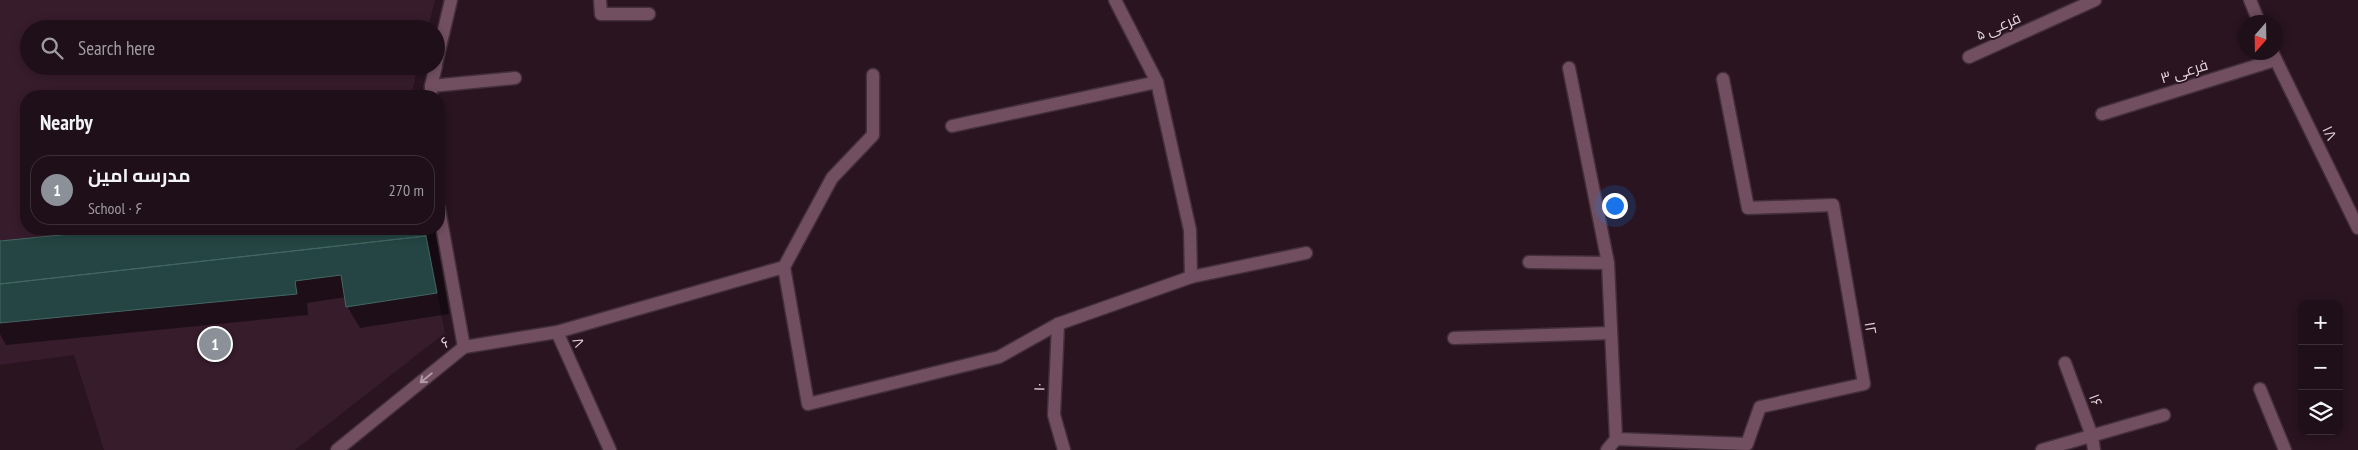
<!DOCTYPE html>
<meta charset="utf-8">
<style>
body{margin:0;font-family:"PT Sans Narrow",Cairo,sans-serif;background:#2c1d25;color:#f1f3f6}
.controls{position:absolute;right:15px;bottom:15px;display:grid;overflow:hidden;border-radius:10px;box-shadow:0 2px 8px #0003}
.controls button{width:45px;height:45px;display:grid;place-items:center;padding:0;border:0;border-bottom:1px solid #3c2f37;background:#1f0f18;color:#f1f3f6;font:25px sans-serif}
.compass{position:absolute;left:2238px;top:15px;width:45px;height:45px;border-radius:50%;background:#1f0f18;box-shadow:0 2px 8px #0003;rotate:200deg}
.you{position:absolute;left:1614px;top:205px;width:18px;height:18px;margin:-12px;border:4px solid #fff;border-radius:50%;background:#1a73e8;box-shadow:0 0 0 8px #1a73e833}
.badge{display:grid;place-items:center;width:32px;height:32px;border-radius:50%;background:#8c9099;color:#fff;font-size:16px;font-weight:700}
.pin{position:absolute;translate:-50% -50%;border:2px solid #fff;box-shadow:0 1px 5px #0006}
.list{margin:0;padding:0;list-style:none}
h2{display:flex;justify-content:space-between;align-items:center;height:65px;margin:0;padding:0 20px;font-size:21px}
h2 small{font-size:16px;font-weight:400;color:#a19ca2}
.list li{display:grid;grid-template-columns:32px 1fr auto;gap:15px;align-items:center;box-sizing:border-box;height:70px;margin:0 10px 10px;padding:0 10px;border:1px solid #3c2f37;border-radius:20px}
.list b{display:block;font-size:19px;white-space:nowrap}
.list p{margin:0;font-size:16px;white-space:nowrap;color:#a19ca2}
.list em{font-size:16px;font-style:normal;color:#a19ca2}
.icon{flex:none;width:28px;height:28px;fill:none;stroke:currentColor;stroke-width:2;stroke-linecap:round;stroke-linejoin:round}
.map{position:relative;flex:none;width:2358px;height:450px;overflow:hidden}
.search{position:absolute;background:#1f0f18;box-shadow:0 2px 8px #0003;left:20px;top:20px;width:425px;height:55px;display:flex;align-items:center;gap:12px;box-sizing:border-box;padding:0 18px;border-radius:28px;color:#a19ca2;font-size:19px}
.panel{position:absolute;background:#1f0f18;box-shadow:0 2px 8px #0003;left:20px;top:90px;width:425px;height:145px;border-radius:20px}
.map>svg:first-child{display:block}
</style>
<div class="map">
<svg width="2358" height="450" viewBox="0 0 2358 450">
<rect width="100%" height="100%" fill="#291420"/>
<path fill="#371c2b" d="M0,0H435L428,29H29V66H418L411,96H26V229H425L445,333L295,450H104L74,355L0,365Z"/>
<path fill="#0007" d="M134,229H435L449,314L360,328L347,306L346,297L307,303L308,315L6,345L0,334V243Z"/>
<path fill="#244543" stroke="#446663" d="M122,229H425L426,236L0,284V241Z
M426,236L437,293L346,307L341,275L295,281L297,294L0,323V284Z"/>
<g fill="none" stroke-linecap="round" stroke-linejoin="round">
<defs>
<path id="service" d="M600,0L601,14H649
M1969,57L2095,0
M1569,68L1608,263L1616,439
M873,75V135L832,178L784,267L808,404L999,357L1058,324
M431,86L515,78
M2102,114L2275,60
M952,126L1157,82
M1529,262L1608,263
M1191,277L1306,253
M557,332L784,267
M1454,338L1611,333
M464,347L557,332L610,450
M2065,363L2092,436L2094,450
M2260,389L2285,450
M1607,450L1616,439L1747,444L1760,407L1864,384L1833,205L1748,208L1723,79
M2042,450L2164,415"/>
<path id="minor" d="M2250,0L2259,22
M2272,52L2358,228
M436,64L451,0
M431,96V86L436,66
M337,450L464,347L439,209
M1064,450L1054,415L1058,324L1191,277L1190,230L1157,82L1115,0"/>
</defs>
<use href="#service" stroke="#432f3a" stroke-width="15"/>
<use href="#minor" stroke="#432f3a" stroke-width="15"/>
<use href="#service" stroke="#714f61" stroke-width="12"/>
<use href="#minor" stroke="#714f61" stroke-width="12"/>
</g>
<defs><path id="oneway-shaft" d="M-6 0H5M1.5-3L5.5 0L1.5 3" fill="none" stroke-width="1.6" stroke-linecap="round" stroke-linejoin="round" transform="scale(1.25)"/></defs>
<use stroke="#b199a5" href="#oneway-shaft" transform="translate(426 378) rotate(141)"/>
<g text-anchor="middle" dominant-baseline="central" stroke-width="4" stroke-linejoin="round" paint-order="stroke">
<g font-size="15" fill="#e5d6dd" stroke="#291420">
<text transform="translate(1998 26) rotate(-24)">فرعی ۵</text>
<text transform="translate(2184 71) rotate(-17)">فرعی ۳</text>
<text transform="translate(2330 133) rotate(64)">۱۸</text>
<text transform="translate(1871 328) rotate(80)">۱۲</text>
<text transform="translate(445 342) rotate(-39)">۶</text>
<text transform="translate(579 342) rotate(66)">۸</text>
<text transform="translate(1039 387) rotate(-88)">۱۰</text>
<text transform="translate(2096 400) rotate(70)">۱۶</text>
</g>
</g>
</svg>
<div class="controls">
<button>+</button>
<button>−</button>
<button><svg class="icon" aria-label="layers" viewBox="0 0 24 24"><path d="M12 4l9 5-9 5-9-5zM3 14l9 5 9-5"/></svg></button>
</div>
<svg class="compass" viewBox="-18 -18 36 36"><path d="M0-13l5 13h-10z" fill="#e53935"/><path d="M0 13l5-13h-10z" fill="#a19ca2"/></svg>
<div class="you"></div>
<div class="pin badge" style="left:215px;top:344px">1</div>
<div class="search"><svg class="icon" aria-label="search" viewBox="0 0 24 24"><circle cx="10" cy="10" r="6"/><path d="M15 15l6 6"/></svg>Search here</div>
<section class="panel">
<h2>Nearby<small></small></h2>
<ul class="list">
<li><span class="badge">1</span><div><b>مدرسه امین</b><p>School · ۶</p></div><em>270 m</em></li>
</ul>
</section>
</div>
